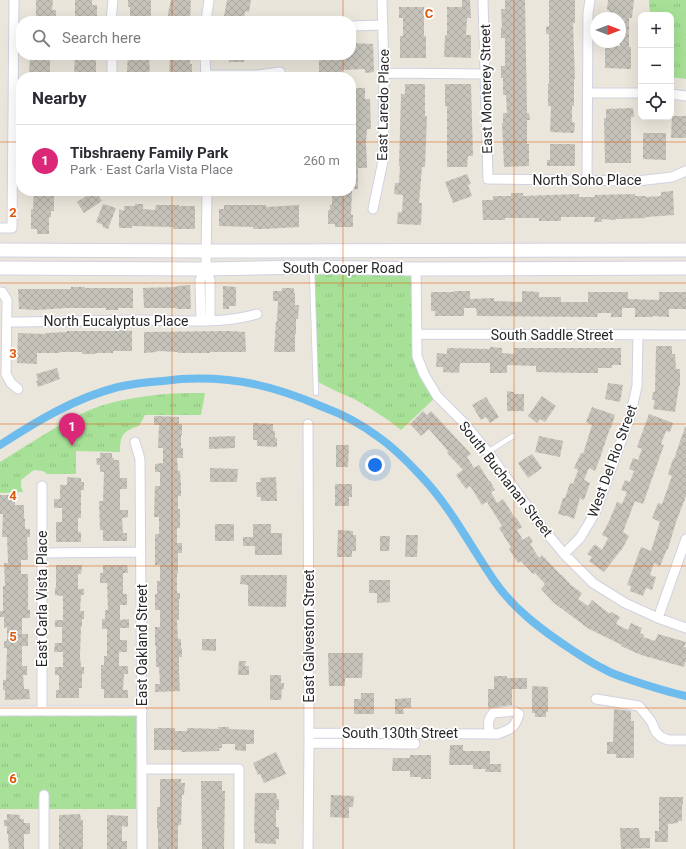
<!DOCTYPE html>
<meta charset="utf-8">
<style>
body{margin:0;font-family:Roboto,sans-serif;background:#f2f2f3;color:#2b2b33}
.controls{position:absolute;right:12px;top:12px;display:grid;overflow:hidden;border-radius:8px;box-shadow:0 4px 16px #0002}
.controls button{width:36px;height:36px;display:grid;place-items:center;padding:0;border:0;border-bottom:1px solid #e1e1e2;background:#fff;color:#2b2b33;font:20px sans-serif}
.compass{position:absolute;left:590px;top:12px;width:36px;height:36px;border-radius:50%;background:#fff;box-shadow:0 4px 16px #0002;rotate:90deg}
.you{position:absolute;left:375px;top:465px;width:14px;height:14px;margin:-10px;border:3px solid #fff;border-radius:50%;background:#1a73e8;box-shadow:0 0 0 6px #1a73e833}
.badge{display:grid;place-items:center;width:26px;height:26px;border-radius:50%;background:#db2777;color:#fff;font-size:13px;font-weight:700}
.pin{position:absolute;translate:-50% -33px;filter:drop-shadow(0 1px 2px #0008)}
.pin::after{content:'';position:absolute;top:21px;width:14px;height:12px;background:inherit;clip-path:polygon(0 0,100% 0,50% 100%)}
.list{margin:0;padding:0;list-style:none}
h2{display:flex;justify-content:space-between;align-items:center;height:52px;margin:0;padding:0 16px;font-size:17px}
h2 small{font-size:13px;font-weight:400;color:#7c7c81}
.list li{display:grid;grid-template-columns:26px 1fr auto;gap:12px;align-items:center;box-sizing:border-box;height:72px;padding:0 16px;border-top:1px solid #e1e1e2}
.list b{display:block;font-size:15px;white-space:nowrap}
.list p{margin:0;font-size:13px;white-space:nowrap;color:#7c7c81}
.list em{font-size:13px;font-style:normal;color:#7c7c81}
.icon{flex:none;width:22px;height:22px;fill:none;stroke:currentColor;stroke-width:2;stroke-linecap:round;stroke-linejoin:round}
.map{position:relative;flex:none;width:686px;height:849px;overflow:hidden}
.search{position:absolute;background:#fff;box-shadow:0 4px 16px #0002;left:16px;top:16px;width:340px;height:44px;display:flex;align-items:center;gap:10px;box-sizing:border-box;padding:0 14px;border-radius:16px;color:#7c7c81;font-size:15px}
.panel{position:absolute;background:#fff;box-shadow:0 4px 16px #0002;left:16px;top:72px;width:340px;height:124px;border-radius:16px}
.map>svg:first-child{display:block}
</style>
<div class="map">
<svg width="686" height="849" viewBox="0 0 686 849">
<defs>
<pattern id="park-tufts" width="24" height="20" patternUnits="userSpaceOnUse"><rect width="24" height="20" fill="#a7e197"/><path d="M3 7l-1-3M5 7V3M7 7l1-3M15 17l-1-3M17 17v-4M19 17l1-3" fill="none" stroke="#90c182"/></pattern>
<pattern id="building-cross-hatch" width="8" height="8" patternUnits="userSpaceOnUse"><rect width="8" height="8" fill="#c6c3ba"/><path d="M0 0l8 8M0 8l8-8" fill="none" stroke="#aaa8a0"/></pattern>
</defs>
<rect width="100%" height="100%" fill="#ebe6db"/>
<path fill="url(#park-tufts)" d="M649,0H686V79L671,77V15H650Z
M312,267L416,269L417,356L437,396L401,430C386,418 371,408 354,399C341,393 328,388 315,380Z
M185,393H205L201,415H145L139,426C123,431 120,435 120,452L76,451V474H47L43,471L34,470L26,476L21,480V486L23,492L0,493V462C28,445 55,426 85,412C113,399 154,394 185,393Z
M0,716H136V809H0Z"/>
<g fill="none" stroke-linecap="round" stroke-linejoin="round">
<path stroke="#6ebbed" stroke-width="8" d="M0,445C37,421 75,398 118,387C132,384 148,382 163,381C185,378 207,378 228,380C261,383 293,394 323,407C342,414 361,424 377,436C393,447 407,461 420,475C450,506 469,544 493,579C513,609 543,631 572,650C583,657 593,664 604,669C612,674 622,677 631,680C649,686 667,692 686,696"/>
</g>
<path fill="url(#building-cross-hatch)" d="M36,0H53L52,10H56V19H52V21H36Z
M75,0H92V5H97V21H75Z
M128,0H151V19H148V21H130V7H128Z
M171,0H191L190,21H168V13Z
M227,0H251L249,12L245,11L244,21H223Z
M462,0H470L471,18H467L466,35H471V58L444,57L445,35H447V7H462Z
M505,0H525L527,113H529L530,120H527V144H529V166L504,167L502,123H503V113H507L506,95H503V78H501V66H505V38H501V27H502L501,9H505Z
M549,0H575V23H573L575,79H574V106H572V122L575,123L574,133L550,132L551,106H548V84H549V34H546V27L549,26Z
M608,0H634L632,18H629V47H631V69L605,68V46H620V18H609V10H607Z
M399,7H424V36H426V58H400V36H403V18H399Z
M351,43L373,44L374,72L365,73V69L342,70V73H319V55H351Z
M30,55H50V77L29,76Z
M75,55H96V73H89V77H79V74L74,73Z
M128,55H149L150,77H132V72H127Z
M170,55H190V64H192V72H184V77H169Z
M229,55H244V62H229Z
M405,84H425V116H427L425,167H422L419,203H422L421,225L397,224L398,212H402L403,195L394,194L395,183H399L400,166H399L401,94H405Z
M445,84H471L473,156H468L467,167H447V106H445Z
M351,88H365V99H370L371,129H367L366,142L367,168H358V189H351Z
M633,108L634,117H631V163H605L604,118H606V109Z
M672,116H686V138H671Z
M643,133H666V160L643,159Z
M550,144H575V166H547V160H550Z
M467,174L471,184L468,185L472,196L453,203L445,182Z
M34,191H54V211H51V217H49V234H37V229H31V209H33Z
M94,191H96L102,201L84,213L77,202Z
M332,191H352L351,215H353V227H335V224H328V210H330V205H332Z
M673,191L674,215L646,217V218L616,219V220L602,219V222H594L595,217H561V221H539V218H505V220H483L482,200H493V196H511V193H523V196L579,194V197H595V195L635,194V196H646V197L661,196V192Z
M103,204L116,208L108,229L102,227L103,225L96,222Z
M135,204H143V209L155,210L156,205H179V206H195V229H173V227L132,226V228H119V209L124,211V206H135Z
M224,205H266V207L299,205V227L263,229H253V227L219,226V209H224Z
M190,285L191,309H177V308H144L143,288L177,287V286Z
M223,286L236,287V306H229V309H223Z
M71,287H85V288H133V308H118V310H106V308H67L36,310L19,309L18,289H71Z
M282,288H294V293H295V305H299L298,319H296V334H295V352H274L276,321H277L278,301H273V291H282Z
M454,291H470V299L494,298V301L522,302V291L539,292V297H561V302H588V292H628V299L659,300V292H686V309H669V317L652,316V317H635V308H622V317H611V313H598L597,317L477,316L476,308H464V316H435V311H431V292H454Z
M119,330L132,331V351H113V353H95V354H82V352H60V353H37V364L17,363L18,333L46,334L45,333L67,332V331H119Z
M229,331L245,332L246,352H210V353H178V352L157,351V352L144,353V332Z
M656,346H672V354H675L676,369H680V386H679L675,412L653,409L655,400H652L653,392H655Z
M490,347L502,348V353L514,354V348H621V365H612V368H598V373H582L536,372V366L507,365V373H490V363H460L459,373L443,372V367H436L437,353L447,354V348L490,349Z
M57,368L60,379L38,387L36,381L38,380L36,374Z
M608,383L623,385L620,402L605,399Z
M507,391L514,392V394H524V411H507Z
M542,396L556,406L545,422L540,419L537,423L528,416Z
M486,397L499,417L490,423L486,417L481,420L472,405Z
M592,407L615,415L611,428H610L600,458L595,471L589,468L584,480L590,483L584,500L580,498L574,519L565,515V516L558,514L563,498H565L570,483L573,484L578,470L574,468L581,453L583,454L592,425L586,422Z
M423,411L427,415L431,411L471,454L467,457L474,468L479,465L489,481H490L495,490L491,492L497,503L503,499L515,518L516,517L522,527L517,530L523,540L529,536L533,542L530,544L539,558L542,555L561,575H562L571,585L582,593L578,599L588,606L592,600L610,614L611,612L620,617L616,624L628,630L631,623L642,628L640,633L644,635L643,637L655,641L658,634L686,642L684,647H686V660L684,667L641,655L621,646L622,645L589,629L554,603L541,589L545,584L535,573L533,574L521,561L518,563L509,549L511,547L499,528L502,526L487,502L482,505L470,486L466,489L456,475L463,470L447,453L448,451L429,429L421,436L410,424Z
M649,414L673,423L670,432L666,431L661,444L664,445L643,504L635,501L623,532L629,536L621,551V550L604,572L589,561L592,557L587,554L594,545H596L602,550L608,538L602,535L610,519L617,502L622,504L627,492L621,490L625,480L630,482L634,471L629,469L633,458L638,460L642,449L637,447Z
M154,416L179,417V424H182V435H181V448H183V458H177L178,471H180L181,486V496H178V509H180V528H177V543H182V553H178V574H177V593H180V599H179V620H177L178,639H181V648L182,649V657H179V673L180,691L155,692V684H160L159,667H156V646H155V627H160V610H155V594H157V581H160V565H155V534H159V517H154L155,486H160V472H155V464L163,463V448H158L159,425H154Z
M253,423L273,424V431H275V438H277V447L257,446V440H253Z
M685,427H686V496L676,522L668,549H667L660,566L654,563L650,575L656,577L652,590L646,588L643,596L630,591L631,586L627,585L641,547L651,551L660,522L652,518L658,503L662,504L672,476L668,474L673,459H674Z
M235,436V448L209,449V437Z
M539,436L563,441L560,457L535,452Z
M336,445H349L348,467H336Z
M100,453H112V458H114V460H119L120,478H127V489H120V510H128V517L122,518L123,533H127V541H103V530H100L99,501H103L104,472H100V465H97L96,458H100Z
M532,454L542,468L528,478L518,463Z
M210,468L238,469L237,482H210Z
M67,477L81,478V482H84V490H81V518H78V532H81V542H56V522H62V508H54V499H60V485H67Z
M276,477L277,501H261V497H257L256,482H261L260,478Z
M335,484H352V497H349V506H335Z
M0,495H15V505H24V519H25V529H30V537H27L28,560H21V574H28V610H30V618H22V634H28V646H22V666H27V675H23L24,689H29L30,699L5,700V690H3V680H6L7,648H4V641H7V627L4,628V617H0V611H3V586H5L4,563H8L7,537H2L3,514H0Z
M215,524H234V541H215Z
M253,524H271V533H282V555H255V546H243V537H253Z
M338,530L353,531V535H356V551H352V557H337Z
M406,535H418L417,557H405Z
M380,536H390L389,551H380Z
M56,565H82L81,574H78V589H84V595H81L80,611H84V619H82V626H81L80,657L81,667H84V674H82V688H79V698H56V690H59V675H55V667H63V652H54L55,643H62V627H55V620H63V596L55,595V588H56Z
M103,565H127L128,573H123V594H127V605H120V620L129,619V628H120V640H127V652H119V666H128V674H124L123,690H128V698H104V689H101V665H104V656H107V629H102V619H105V610H108L107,583H100V573H103Z
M241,575H287L286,607L248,606V585L240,584Z
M369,580H390V602L377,603V593H369Z
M202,639H216V651L202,650Z
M328,653H363L362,678H345V686H329Z
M239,661H246L245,666H249V675H238Z
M270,675H281V683H284V689H282L281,700H270Z
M494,676H507V678H527V689H512V705L488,708V689H494Z
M532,686L548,687V712H546V717H535V713H532Z
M361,693H374V714H354V699H361Z
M411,698V708H403L404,714H395V699Z
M614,709L631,711V721H634V758H616V754H607V742H613Z
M218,727H229V729L254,730V744H246V751L235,750V744H222V748H219L220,751L181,752L182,750H154V728H175V731H187V728L219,729Z
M450,745H463V751H490V764H501V772H485L486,769H473V765H449Z
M276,752L286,774L264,783L260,774L258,775L253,763Z
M410,755H431V779H421V777H410V771H392L393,758H410Z
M160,779H181V783H185L184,795H182L181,825H178V849H158V829H157V807H160Z
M201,781H222V791H225L224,849H202Z
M255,793H276L277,799H279V810H276V827H279V839H276V844L255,843V833H254Z
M331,795L354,796L353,807H349V818L330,817Z
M659,797H683V805H682V821H678V823L668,824V842H655V831H659Z
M7,814L20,815V819H24V823H30V834H24V849H9L8,834H7V826H4V820H7Z
M80,814L81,820H83V849H59V815Z
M107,815L128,816V827L122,826V841H127V849H107Z
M620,828H639L640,838H650V848L621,849Z"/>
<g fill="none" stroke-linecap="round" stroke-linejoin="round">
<defs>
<path id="lane" d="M312,269L316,393
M488,452L513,436"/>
<path id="street" d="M483,0L488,179L637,181L672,177L686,171
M111,21L113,0
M206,21L209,0
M351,26L383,25
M112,55V77
M205,55L206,77
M384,73L486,74
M206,75H258L280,72
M588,93H641
M671,94L686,96
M587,181L588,13L590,0
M207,191L206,269L210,280V321
M373,209L383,161L384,73L382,0
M0,228H12L14,0
M416,269L417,356L424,374L437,396L464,423L488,452L542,527L564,554L593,583L625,603L658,618L686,628
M0,292H2L7,300L6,374L11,383L18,389
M201,321L200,280L206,269
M7,322C51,322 95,320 139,320C178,320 219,325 257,314
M417,334L686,335
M308,424L309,743L308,849
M135,442L140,459L142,769V849
M42,553L141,552
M564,554L580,538L595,513L630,417L637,386L638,335
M658,618L686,539
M596,699L639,706L651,721L656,732L661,737L668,740H686
M0,711H142
M42,711V486
M309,733L498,734C511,729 515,728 519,714L514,711L493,713C487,721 488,725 490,734
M309,743L415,744
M142,769H239V849
M44,795V849"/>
<path id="secondary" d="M0,250L206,251L686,250
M0,268L206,269L312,267L416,269L686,268"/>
</defs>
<use href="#lane" stroke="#d0d1e2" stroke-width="6"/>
<use href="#street" stroke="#d0d1e2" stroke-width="11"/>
<use href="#secondary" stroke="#d0d1e2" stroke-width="15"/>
<use href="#lane" stroke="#fff" stroke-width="4.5"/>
<use href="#street" stroke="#fff" stroke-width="9"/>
<use href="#secondary" stroke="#fff" stroke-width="13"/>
</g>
<path fill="none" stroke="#de570d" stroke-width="1" stroke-opacity="0.55" d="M172,0V21M343,0V21M514,0V849M172,55V77M343,55V77M0,142H21M351,142H686M172,191V849M343,191V849M0,283H686M0,424H686M0,566H686M0,708H686"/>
<g text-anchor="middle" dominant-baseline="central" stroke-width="3.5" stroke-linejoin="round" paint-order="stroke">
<g font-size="14" fill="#292929" stroke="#fff">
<text transform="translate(486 89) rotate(-91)">East Monterey Street</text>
<text transform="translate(383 105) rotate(-89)">East Laredo Place</text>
<text x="587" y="180">North Soho Place</text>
<text x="343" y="268">South Cooper Road</text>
<text x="116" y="321">North Eucalyptus Place</text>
<text x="552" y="335">South Saddle Street</text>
<text transform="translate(612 461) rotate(-70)">West Del Rio Street</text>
<text transform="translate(506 479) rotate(52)">South Buchanan Street</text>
<text transform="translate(42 599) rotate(-90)">East Carla Vista Place</text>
<text transform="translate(309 636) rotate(-90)">East Galveston Street</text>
<text transform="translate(142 645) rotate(-90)">East Oakland Street</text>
<text x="400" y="733">South 130th Street</text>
</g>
</g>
<g font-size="13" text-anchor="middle" font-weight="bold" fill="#de570d" stroke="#fff" stroke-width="3.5" stroke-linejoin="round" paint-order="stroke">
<text x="429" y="18">C</text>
<text x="13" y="217">2</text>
<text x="13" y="358">3</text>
<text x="13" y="500">4</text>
<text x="13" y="641">5</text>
<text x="13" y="783">6</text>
</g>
</svg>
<div class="controls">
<button>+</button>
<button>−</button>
<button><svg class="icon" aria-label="locate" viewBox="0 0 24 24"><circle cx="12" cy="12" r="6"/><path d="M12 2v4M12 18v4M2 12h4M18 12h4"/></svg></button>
</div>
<svg class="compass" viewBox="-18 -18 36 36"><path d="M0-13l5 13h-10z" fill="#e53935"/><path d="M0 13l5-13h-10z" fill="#7c7c81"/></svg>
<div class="you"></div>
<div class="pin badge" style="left:72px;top:446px">1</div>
<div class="search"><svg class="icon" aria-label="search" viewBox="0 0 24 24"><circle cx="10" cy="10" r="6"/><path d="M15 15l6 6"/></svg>Search here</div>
<section class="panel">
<h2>Nearby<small></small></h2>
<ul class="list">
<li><span class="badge">1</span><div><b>Tibshraeny Family Park</b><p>Park · East Carla Vista Place</p></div><em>260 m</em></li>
</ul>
</section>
</div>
